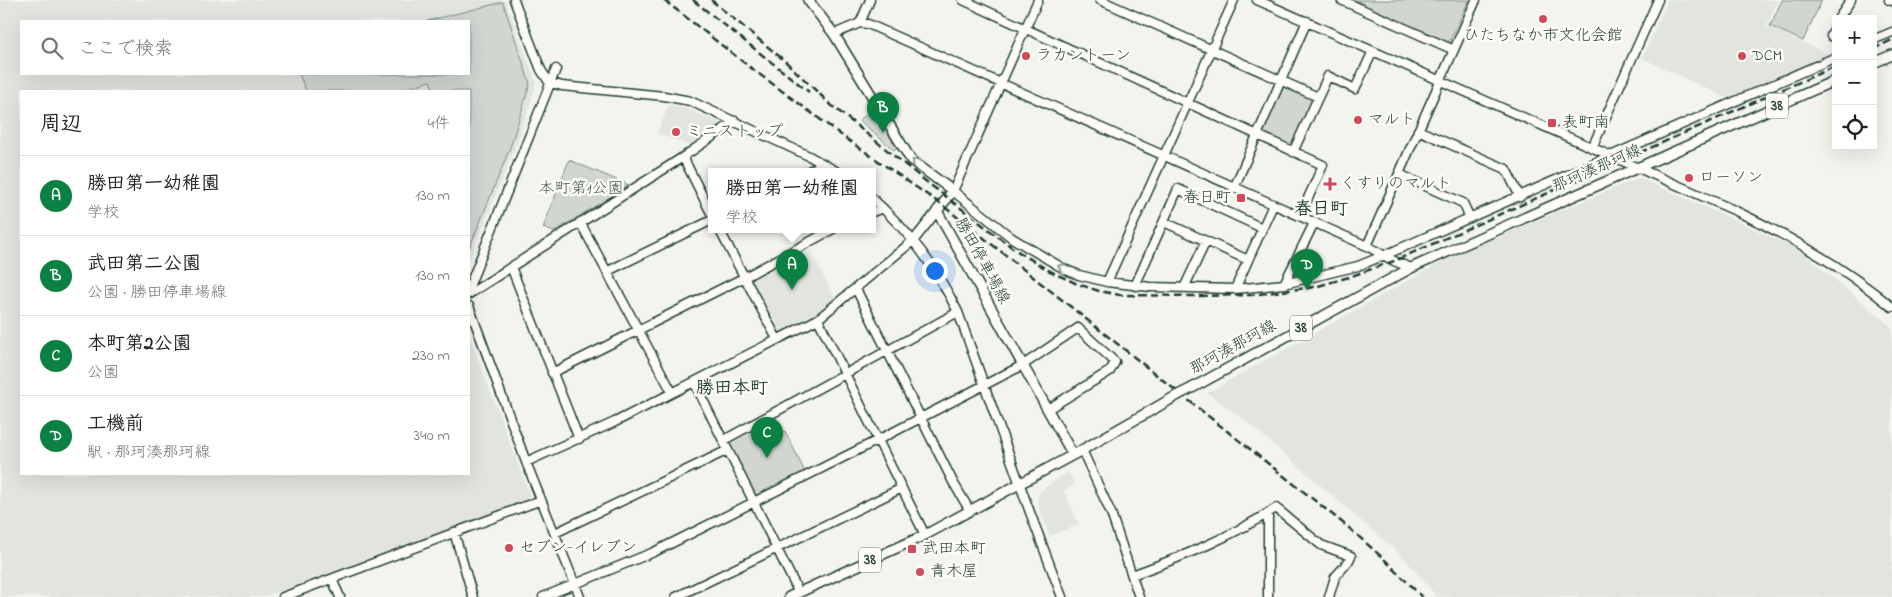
<!DOCTYPE html>
<html lang="ja">
<meta charset="utf-8">
<style>
body{margin:0;font-family:"Indie Flower","Klee One",sans-serif;background:#f6f6f6;color:#202124}
.controls{position:absolute;right:15px;top:15px;display:grid;overflow:hidden;border-radius:0px;box-shadow:0 5px 20px #0002}
.controls button{width:45px;height:45px;display:grid;place-items:center;padding:0;border:0;border-bottom:1px solid #e0e0e0;background:#fff;color:#202124;font:25px sans-serif}
.you{position:absolute;left:934px;top:270px;width:18px;height:18px;margin:-12px;border:4px solid #fff;border-radius:50%;background:#1a73e8;box-shadow:0 0 0 8px #1a73e833}
.badge{display:grid;place-items:center;width:32px;height:32px;border-radius:50%;background:#0b8043;color:#fff;font-size:16px;font-weight:700}
.pin{position:absolute;translate:-50% -41px;filter:drop-shadow(0 1px 2px #0008)}
.pin::after{content:'';position:absolute;top:26px;width:18px;height:15px;background:inherit;clip-path:polygon(0 0,100% 0,50% 100%)}
.popup{position:absolute;left:708px;top:168px;width:168px;height:65px;box-sizing:border-box;display:grid;place-content:center;border-radius:0px;background:#fff;filter:drop-shadow(0 1px 4px #0005);font-size:16px;white-space:nowrap;color:#757577}
.popup b{font-size:19px;color:#202124}
.popup::after{content:'';position:absolute;left:50%;top:100%;margin-left:-10px;border:10px solid transparent;border-top-color:#fff}
.list{margin:0;padding:0;list-style:none}
h2{display:flex;justify-content:space-between;align-items:center;height:65px;margin:0;padding:0 20px;font-size:21px}
h2 small{font-size:16px;font-weight:400;color:#757577}
.list li{display:grid;grid-template-columns:32px 1fr auto;gap:15px;align-items:center;box-sizing:border-box;height:80px;padding:0 20px;border-top:1px solid #e0e0e0}
.list b{display:block;font-size:19px;white-space:nowrap}
.list p{margin:0;font-size:16px;white-space:nowrap;color:#757577}
.list em{font-size:16px;font-style:normal;color:#757577}
.icon{flex:none;width:28px;height:28px;fill:none;stroke:currentColor;stroke-width:2;stroke-linecap:round;stroke-linejoin:round}
.map{position:relative;flex:none;width:1892px;height:597px;overflow:hidden}
.search{position:absolute;background:#fff;box-shadow:0 5px 20px #0002;left:20px;top:20px;width:450px;height:55px;display:flex;align-items:center;gap:12px;box-sizing:border-box;padding:0 18px;border-radius:0px;color:#757577;font-size:19px}
.panel{position:absolute;background:#fff;box-shadow:0 5px 20px #0002;left:20px;top:90px;width:450px;height:385px;border-radius:0px}
.map>svg:first-child{display:block}
</style>
<div class="map">
<svg width="1892" height="597" viewBox="0 0 1892 597">
<rect width="100%" height="100%" fill="#f4f4ef"/>
<filter id="ink" filterUnits="userSpaceOnUse"><feTurbulence type="fractalNoise" baseFrequency=".02" numOctaves="2"/><feDisplacementMap in="SourceGraphic" scale="10" xChannelSelector="R" yChannelSelector="G"/><feConvolveMatrix kernelMatrix="1 2 1 2 8 2 1 2 1" color-interpolation-filters="sRGB"/></filter>
<g filter="url(#ink)">
<path fill="#e2e5df" fill-rule="evenodd" d="M0,0H505L536,81L534,93L516,146L469,260V91H21V474H469V335L530,495L522,502L264,597H0ZM21,21H469V74H21Z
M1668,0H1778L1767,26L1831,55L1730,100L1642,58Z
M669,104L689,110L719,122L718,127L690,146L657,133Z
M1639,178L1726,216L1795,248L1807,256L1892,327V597H1437L1404,558L1246,421L1207,393L1454,255Z
M807,244L835,298L816,315L780,334L776,333L749,281L750,277Z
M1068,472L1075,485L1064,490L1079,525L1050,536L1040,512L1037,498L1040,492L1049,484Z"/>
<path fill="#d1d6d1" stroke="#788a82" d="M1350,0H1469L1450,41L1445,42Z
M1782,0H1822L1803,41L1770,26Z
M503,2L530,84L510,148L469,249V91H434L430,81L399,91H306L299,74H469V21H427Z
M1280,80L1318,97L1293,152L1256,135Z
M875,108L899,146L894,150L859,120Z
M569,160L629,185L554,232L543,228Z
M767,420L776,436L785,431L805,472L757,496L754,494L729,444L731,438Z"/>
<g fill="none" stroke-linecap="round" stroke-linejoin="round">
<defs>
<path id="minor" d="M514,0L541,70L549,82L562,86L664,96L690,101L809,156L836,171
M963,0L1323,165L1300,216
M1038,0L953,191L1012,238L1066,270L1079,275L1107,282L1150,287L1235,289L1284,284L1358,266L1385,255L1836,57
M1100,0L1318,97
M1257,0L1736,211C1791,237 1845,268 1892,307
M1341,0L1454,50
M1889,0L1892,1
M1838,19L1851,0
M860,23L870,0
M1836,25L1831,36L1836,38
M834,34L860,23L868,24L1367,246L1394,261L1411,268
M1873,40L1892,32
M1418,130L1506,169L1520,197
M1592,148L1658,0
M1293,152L1328,76L1355,89L1373,51
M683,157L712,215
M809,171L823,164
M1399,174L1463,203L1470,218
M1234,188L1307,21
M872,198C911,234 934,264 958,312L1028,507L1062,597
M872,212L883,208
M580,222L672,392
M1164,222L1248,260
M719,229L777,339
M1367,246L1476,0
M511,267L579,439
M608,271L712,220
M1107,282L1234,0
M1284,284L1314,223
M1135,286L1178,189L1262,228
M469,287L556,69
M1184,288L1206,241
M856,289L953,482L970,511
M1235,289L1273,205
M469,294L683,157L735,121
M469,306L526,462L580,597
M818,319L925,535
M552,373L745,277L833,229
M694,382L799,593
M724,440L958,312
M1082,450L1111,513L1139,597
M526,462L615,422L818,319L914,240L937,211
M454,532L473,597
M555,533L728,450
M1132,575C1182,557 1231,537 1276,508L1321,545L1351,556L1348,562L1335,577L1329,597
M332,579L340,597
M283,597L541,500
M543,597L654,552L878,440L1023,365L1078,328L1115,362L1110,371L1048,409
M676,597L902,488
M1268,597V513"/>
<path id="major" d="M808,0L834,34L911,160L953,191L937,211L1073,455
M1873,63L1892,55
M1192,388L1411,268L1836,80
M789,597L925,535L1082,450L1178,395"/>
</defs>
<use href="#minor" stroke="#1f3d34" stroke-width="11"/>
<use href="#major" stroke="#1f3d34" stroke-width="12"/>
<use href="#minor" stroke="#fdfcf7" stroke-width="8"/>
<use href="#major" stroke="#fdfcf7" stroke-width="9"/>
<path stroke="#1f3d34" stroke-width="2.5" stroke-dasharray="8 4" stroke-linecap="butt" d="M664,0L747,65L848,140L942,205L1008,257L1348,527L1384,559L1422,597
M693,0L809,92
M711,0L785,61L831,105L928,183L1014,249L1048,270L1075,283L1099,291L1120,295L1195,296L1251,295L1315,287L1349,277L1394,261L1836,66
M1873,49L1892,40"/>
<defs>
<path id="major-bridge" d="M1178,395L1192,388"/>
</defs>
<use href="#major-bridge" stroke="#1f3d34" stroke-width="12" stroke-linecap="butt"/>
<use href="#major-bridge" stroke="#fdfcf7" stroke-width="9"/>
</g>
<defs><path id="oneway-chevron" d="M-2-3.5L2.5 0L-2 3.5" fill="none" stroke-width="1.6" stroke-linecap="round" stroke-linejoin="round" transform="scale(1.25)"/></defs>
<g stroke="#8e9c96">
<use href="#oneway-chevron" transform="translate(915 162) rotate(-136)"/>
<use href="#oneway-chevron" transform="translate(1061 267) rotate(-152)"/>
</g>
</g>
<g fill="#d1495b" stroke="#fdfcf7" stroke-width="2">
<circle cx="1543" cy="19" r="5"/>
<circle cx="1026" cy="56" r="5"/>
<circle cx="1742" cy="56" r="5"/>
<circle cx="1358" cy="120" r="5"/>
<rect x="1547" y="118" width="10" height="10" rx="2.5"/>
<circle cx="676" cy="132" r="5"/>
<circle cx="1689" cy="178" r="5"/>
<path d="M1327.5 176.5h5v5h5v5h-5v5h-5v-5h-5v-5h5z"/>
<rect x="1236" y="193" width="10" height="10" rx="2.5"/>
<circle cx="509" cy="548" r="5"/>
<rect x="907" y="544" width="10" height="10" rx="2.5"/>
<circle cx="920" cy="572" r="5"/>
</g>
<g text-anchor="middle" dominant-baseline="central" stroke-width="5" stroke-linejoin="round" paint-order="stroke">
<g fill="#fdfcf7" stroke="#62766e" stroke-width="1">
<rect x="1766" y="93.5" width="22" height="25" rx="4"/>
<rect x="1290" y="315.5" width="22" height="25" rx="4"/>
<rect x="859" y="547.5" width="22" height="25" rx="4"/>
</g>
<g font-size="15" font-weight="bold" fill="#1f3d34">
<text x="1777" y="106">38</text>
<text x="1301" y="328">38</text>
<text x="870" y="560">38</text>
</g>
<g font-size="16" fill="#1f3d34" stroke="#fdfcf7" text-anchor="start">
<text x="1543" y="36" text-anchor="middle">ひたちなか市文化会館</text>
<text x="1036" y="56">ラカントーン</text>
<text x="1752" y="56">DCM</text>
<text x="1368" y="120">マルト</text>
<text x="1562" y="123">表町南</text>
<text x="686" y="132">ミニストップ</text>
<text x="1699" y="178">ローソン</text>
<text x="1340" y="184">くすりのマルト</text>
<text x="1231" y="198" text-anchor="end">春日町</text>
<text x="519" y="548">セブン-イレブン</text>
<text x="922" y="549">武田本町</text>
<text x="930" y="572">青木屋</text>
</g>
<g font-size="16" fill="#1f3d34" stroke="#fdfcf7">
<text transform="translate(1597 169) rotate(-24)">那珂湊那珂線</text>
<text transform="translate(982 261) rotate(61)">勝田停車場線</text>
<text transform="translate(1233 348) rotate(-29)">那珂湊那珂線</text>
</g>
<g font-size="16" fill="#435c53" stroke="#fdfcf7">
<text x="581" y="189">本町第1公園</text>
</g>
<g font-size="18" font-weight="bold" fill="#1f3d34" stroke="#fdfcf7">
<text x="1321" y="210">春日町</text>
<text x="732" y="389">勝田本町</text>
</g>
</g>
</svg>
<div class="controls">
<button>+</button>
<button>−</button>
<button><svg class="icon" aria-label="locate" viewBox="0 0 24 24"><circle cx="12" cy="12" r="6"/><path d="M12 2v4M12 18v4M2 12h4M18 12h4"/></svg></button>
</div>
<div class="you"></div>
<div class="pin badge" style="left:792px;top:290px">A</div>
<div class="popup"><b>勝田第一幼稚園</b>学校</div>
<div class="pin badge" style="left:883px;top:133px">B</div>
<div class="pin badge" style="left:767px;top:458px">C</div>
<div class="pin badge" style="left:1307px;top:290px">D</div>
<div class="search"><svg class="icon" aria-label="search" viewBox="0 0 24 24"><circle cx="10" cy="10" r="6"/><path d="M15 15l6 6"/></svg>ここで検索</div>
<section class="panel">
<h2>周辺<small>4件</small></h2>
<ul class="list">
<li><span class="badge">A</span><div><b>勝田第一幼稚園</b><p>学校</p></div><em>130 m</em></li>
<li><span class="badge">B</span><div><b>武田第二公園</b><p>公園 · 勝田停車場線</p></div><em>130 m</em></li>
<li><span class="badge">C</span><div><b>本町第2公園</b><p>公園</p></div><em>230 m</em></li>
<li><span class="badge">D</span><div><b>工機前</b><p>駅 · 那珂湊那珂線</p></div><em>340 m</em></li>
</ul>
</section>
</div>
